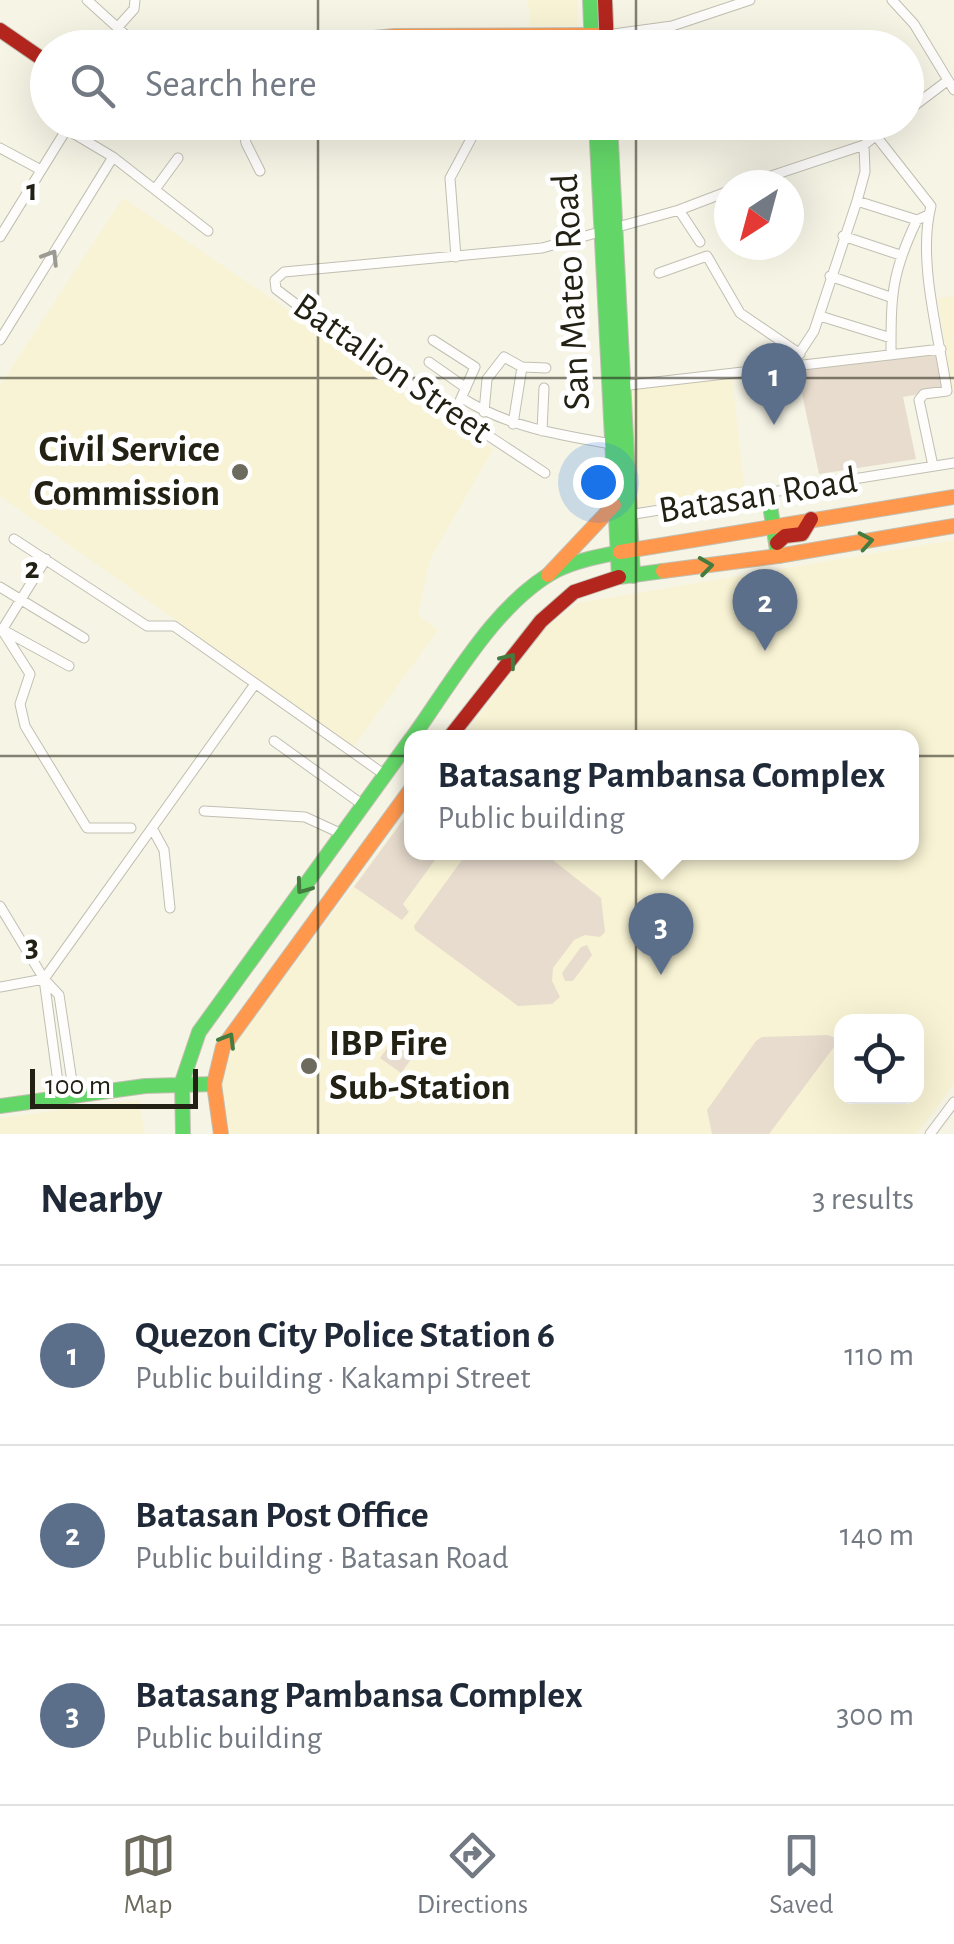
<!DOCTYPE html>
<meta charset="utf-8">
<style>
body{margin:0;font-family:"Alegreya Sans",sans-serif;background:#f6f6f7;color:#1f2937}
.controls{position:absolute;right:30px;bottom:30px;display:grid;overflow:hidden;border-radius:20px;box-shadow:0 10px 40px #0002}
.controls button{width:90px;height:90px;display:grid;place-items:center;padding:0;border:0;border-bottom:2px solid #e0e1e3;background:#fff;color:#1f2937;font:50px sans-serif}
.compass{position:absolute;left:714px;top:170px;width:90px;height:90px;border-radius:50%;background:#fff;box-shadow:0 10px 40px #0002;rotate:216deg}
.scale{position:absolute;left:30px;bottom:25px;width:168px;box-sizing:border-box;padding-left:10px;border:5px solid #232114;border-top:0;font-size:28px;line-height:35px;white-space:nowrap;color:#232114;-webkit-text-stroke:8px #fff;paint-order:stroke}
.you{position:absolute;left:598px;top:482px;width:35px;height:35px;margin:-25px;border:8px solid #fff;border-radius:50%;background:#1a73e8;box-shadow:0 0 0 15px #1a73e833}
.badge{display:grid;place-items:center;width:65px;height:65px;border-radius:50%;background:#6d6b5d;color:#fff;font-size:32px;font-weight:700}
.pin{position:absolute;translate:-50% -82px;filter:drop-shadow(0 2px 5px #0008)}
.pin::after{content:'';position:absolute;top:52px;width:35px;height:30px;background:inherit;clip-path:polygon(0 0,100% 0,50% 100%)}
.popup{position:absolute;left:404px;top:730px;width:515px;height:130px;box-sizing:border-box;display:grid;place-content:center;border-radius:20px;background:#fff;filter:drop-shadow(0 2px 8px #0005);font-size:32px;white-space:nowrap;color:#747a83}
.popup b{font-size:38px;color:#1f2937}
.popup::after{content:'';position:absolute;left:50%;top:100%;margin-left:-20px;border:20px solid transparent;border-top-color:#fff}
.list{margin:0;padding:0;list-style:none}
h2{display:flex;justify-content:space-between;align-items:center;height:130px;margin:0;padding:0 40px;font-size:42px}
h2 small{font-size:32px;font-weight:400;color:#747a83}
.list li{display:grid;grid-template-columns:65px 1fr auto;gap:30px;align-items:center;box-sizing:border-box;height:180px;padding:0 40px;border-top:2px solid #e0e1e3}
.list b{display:block;font-size:38px;white-space:nowrap}
.list p{margin:0;font-size:32px;white-space:nowrap;color:#747a83}
.list em{font-size:32px;font-style:normal;color:#747a83}
.icon{flex:none;width:55px;height:55px;fill:none;stroke:currentColor;stroke-width:2;stroke-linecap:round;stroke-linejoin:round}
.map{position:relative;flex:none;width:954px;height:1134px;overflow:hidden}
.search{position:absolute;background:#fff;box-shadow:0 10px 40px #0002;left:30px;right:30px;top:30px;height:110px;display:flex;align-items:center;gap:25px;box-sizing:border-box;padding:0 35px;border-radius:55px;color:#747a83;font-size:38px}
.sheet{height:670px;background:#fff}
nav{display:flex;justify-content:space-around;align-items:center;box-sizing:border-box;height:140px;border-top:2px solid #e0e1e3;background:#fff;font-size:28px;color:#747a83}
nav a{display:grid;justify-items:center;gap:5px}
nav .on{color:#6d6b5d}
.map>svg:first-child{display:block}
</style>
<div class="map">
<svg width="954" height="1134" viewBox="0 0 954 1134">
<rect width="100%" height="100%" fill="#f6f4e5"/>
<path fill="#f8f3d4" fill-rule="evenodd" d="M528,0H578V26H530Z
M123,198L493,449L430,559L418,615L438,630L354,746L0,496V385Z
M954,296V401L938,298Z
M732,377L744,487L635,508L628,391Z
M954,540V1084L917,1134H230L222,1084L226,1063L237,1040L411,809V852H911V738L463,737L547,627L578,603ZM842,1022H916V1096H842Z
M139,1100L145,1134H0V1118Z"/>
<path fill="#e8dcce" d="M935,353L942,390L903,397L916,459L819,474L797,370Z
M411,809V852L440,853L403,904L409,912L402,920L354,887Z
M467,853H544L601,898L605,932L600,937L585,935L574,940L553,968L552,981L560,997L552,1004L518,1006L415,930L414,926Z
M587,945L592,955L573,981H565L562,973L581,947Z
M402,1028L423,1043L401,1073L380,1058Z
M827,1035L840,1039L769,1134H712L707,1110L756,1041L762,1037Z"/>
<g fill="none" stroke-linecap="round" stroke-linejoin="round">
<defs>
<path id="street" d="M87,0L140,48
M892,0L914,24L954,90
M117,28L134,9L135,0
M649,30L650,48
M606,35L672,26L750,0
M906,112L947,81
M242,122L246,143L260,171
M61,126L113,157L208,231
M876,136L931,206C917,260 939,336 947,391L924,394L919,400L933,466
M0,148L41,170
M744,185L864,145L893,122
M156,188L178,158
M857,201L917,220
M679,210L700,242
M843,236L900,255
M0,237L71,122
M456,257L450,178L480,122
M659,273L707,256L740,313L800,354
M830,276L890,297
M820,316L891,338
M0,340L113,157
M433,340L475,367L454,414
M891,355C891,296 891,274 917,220L928,215
M429,362L466,388
M796,367L795,360L814,331L857,201L865,172L864,145
M621,386L941,349
M462,398C508,427 559,435 612,444
M484,412L487,379L504,357L522,367L546,368
M513,424L522,367
M542,431L544,388
M545,473L346,342L276,289L275,280L284,272L542,248L679,210L729,191
M628,515L954,463
M14,539L147,626H174L385,775
M46,559L2,630L30,674L20,704L25,726L87,828H131
M0,587L84,638
M5,631L69,666
M274,741L363,805
M204,811L305,817L342,834
M152,828L164,850L170,908
M0,906L44,979L59,995L74,1095
M0,987L44,979
M60,1097L44,979L255,684
M930,1134L954,1102"/>
<path id="fast" d="M590,0L592,48
M596,122L619,577L663,571
M610,122L633,576
M768,493L778,556
M412,738C451,684 496,602 557,570C575,561 596,557 616,553
M0,1106L145,1086L214,1084
M183,1134L182,1082L199,1032L411,739"/>
<path id="slow" d="M270,48L395,36L603,35
M620,552L954,497
M663,571L778,556L954,526
M548,575L614,505
M221,1134L214,1084L223,1047L411,789"/>
<path id="jam" d="M605,0L607,48
M0,30L48,63
M777,543L785,536L802,534L811,519
M449,738L541,621L574,592L619,577"/>
</defs>
<use href="#street" stroke="#c1bfb2" stroke-width="11"/>
<use href="#fast" stroke="#c1bfb2" stroke-width="16"/>
<use href="#slow" stroke="#c1bfb2" stroke-width="16"/>
<use href="#jam" stroke="#c1bfb2" stroke-width="16"/>
<use href="#street" stroke="#fefdfb" stroke-width="9"/>
<use href="#fast" stroke="#63d668" stroke-width="14"/>
<use href="#slow" stroke="#ff974d" stroke-width="14"/>
<use href="#jam" stroke="#b3261e" stroke-width="14"/>
</g>
<defs><path id="oneway-chevron" d="M-2-3.5L2.5 0L-2 3.5" fill="none" stroke-width="1.6" stroke-linecap="round" stroke-linejoin="round" transform="scale(2.5)"/></defs>
<use stroke="#9b9a93" href="#oneway-chevron" transform="translate(51 257) rotate(-58)"/>
<g stroke="#437c3e">
<use href="#oneway-chevron" transform="translate(866 541) rotate(-10)"/>
<use href="#oneway-chevron" transform="translate(706 566) rotate(-8)"/>
<use href="#oneway-chevron" transform="translate(509 660) rotate(-52)"/>
<use href="#oneway-chevron" transform="translate(303 887) rotate(126)"/>
<use href="#oneway-chevron" transform="translate(228 1040) rotate(-59)"/>
</g>
<path fill="none" stroke="#232114" stroke-width="2.5" stroke-opacity="0.55" d="M318,0V48M636,0V48M318,122V1134M636,122V1134M0,378H954M0,756H954"/>
<g fill="#6d6b5d" stroke="#fff" stroke-width="4">
<circle cx="240" cy="472" r="10"/>
<circle cx="309" cy="1066" r="10"/>
</g>
<g text-anchor="middle" dominant-baseline="central" stroke-width="10" stroke-linejoin="round" paint-order="stroke">
<g font-size="38" fill="#232114" stroke="#fff">
<text transform="translate(572 292) rotate(-93)">San Mateo Road</text>
<text transform="translate(392 369) rotate(35)">Battalion Street</text>
<text transform="translate(758 496) rotate(-9)">Batasan Road</text>
</g>
<g font-size="38" font-weight="bold" fill="#232114" stroke="#fff" text-anchor="end">
<text x="220" y="450">Civil Service<tspan x="220" dy="44">Commission</tspan></text>
<text x="329" y="1044" text-anchor="start">IBP Fire<tspan x="329" dy="44">Sub-Station</tspan></text>
</g>
</g>
<g font-size="32" text-anchor="middle" font-weight="bold" fill="#232114" stroke="#fff" stroke-width="10" stroke-linejoin="round" paint-order="stroke">
<text x="32" y="200">1</text>
<text x="32" y="578">2</text>
<text x="32" y="956">3</text>
</g>
</svg>
<div class="controls">
<button><svg class="icon" aria-label="locate" viewBox="0 0 24 24"><circle cx="12" cy="12" r="6"/><path d="M12 2v4M12 18v4M2 12h4M18 12h4"/></svg></button>
</div>
<svg class="compass" viewBox="-18 -18 36 36"><path d="M0-13l5 13h-10z" fill="#e53935"/><path d="M0 13l5-13h-10z" fill="#747a83"/></svg>
<div class="scale">100 m</div>
<div class="you"></div>
<div class="pin badge" style="left:774px;top:425px;background:#5c6f8a">1</div>
<div class="pin badge" style="left:765px;top:651px;background:#5c6f8a">2</div>
<div class="pin badge" style="left:661px;top:975px;background:#5c6f8a">3</div>
<div class="popup"><b>Batasang Pambansa Complex</b>Public building</div>
<div class="search"><svg class="icon" aria-label="search" viewBox="0 0 24 24"><circle cx="10" cy="10" r="6"/><path d="M15 15l6 6"/></svg>Search here</div>
</div>
<section class="sheet">
<h2>Nearby<small>3 results</small></h2>
<ul class="list">
<li><span class="badge" style="background:#5c6f8a">1</span><div><b>Quezon City Police Station 6</b><p>Public building · Kakampi Street</p></div><em>110 m</em></li>
<li><span class="badge" style="background:#5c6f8a">2</span><div><b>Batasan Post Office</b><p>Public building · Batasan Road</p></div><em>140 m</em></li>
<li><span class="badge" style="background:#5c6f8a">3</span><div><b>Batasang Pambansa Complex</b><p>Public building</p></div><em>300 m</em></li>
</ul>
</section>
<nav>
<a class="on"><svg class="icon" aria-label="map" viewBox="0 0 24 24"><path d="M3 6l6-2 6 2 6-2v14l-6 2-6-2-6 2zM9 4v14M15 6v14"/></svg>Map</a>
<a><svg class="icon" aria-label="directions" viewBox="0 0 24 24"><path d="M12 3l9 9-9 9-9-9zM9 14v-3h6M13 9l2 2-2 2"/></svg>Directions</a>
<a><svg class="icon" aria-label="saved" viewBox="0 0 24 24"><path d="M7 4h10v16l-5-4-5 4z"/></svg>Saved</a>
</nav>
